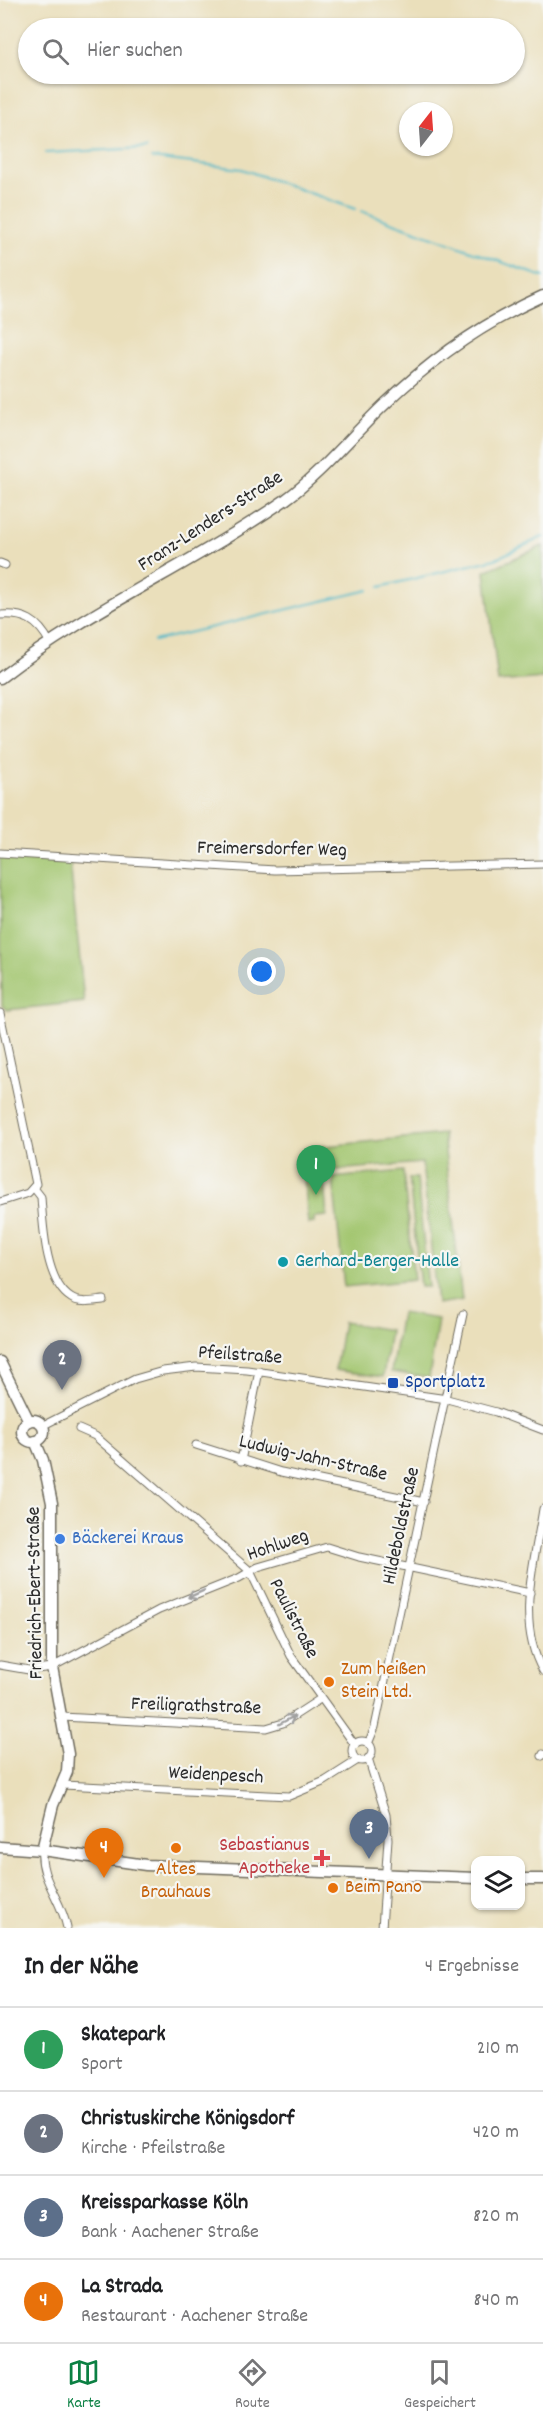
<!DOCTYPE html>
<html lang="de">
<meta charset="utf-8">
<style>
body{margin:0;font-family:Dekko,sans-serif;background:#f6f6f6;color:#202124}
.controls{position:absolute;right:18px;bottom:18px;display:grid;overflow:hidden;border-radius:12px;box-shadow:0 2px 4px #0004}
.controls button{width:54px;height:54px;display:grid;place-items:center;padding:0;border:0;border-bottom:2px solid #e0e0e0;background:#fff;color:#202124;font:30px sans-serif}
.compass{position:absolute;left:399px;top:102px;width:54px;height:54px;border-radius:50%;background:#fff;box-shadow:0 2px 4px #0004;rotate:17deg}
.you{position:absolute;left:262px;top:972px;width:21px;height:21px;margin:-15px;border:4px solid #fff;border-radius:50%;background:#1a73e8;box-shadow:0 0 0 9px #1a73e833}
.badge{display:grid;place-items:center;width:39px;height:39px;border-radius:50%;background:#0b8043;color:#fff;font-size:20px;font-weight:700}
.pin{position:absolute;translate:-50% -50px;filter:drop-shadow(0 2px 3px #0008)}
.pin::after{content:'';position:absolute;top:32px;width:21px;height:18px;background:inherit;clip-path:polygon(0 0,100% 0,50% 100%)}
.list{margin:0;padding:0;list-style:none}
h2{display:flex;justify-content:space-between;align-items:center;height:78px;margin:0;padding:0 24px;font-size:26px}
h2 small{font-size:20px;font-weight:400;color:#757577}
.list li{display:grid;grid-template-columns:39px 1fr auto;gap:18px;align-items:center;box-sizing:border-box;height:84px;padding:0 24px;border-top:2px solid #e0e0e0}
.list b{display:block;font-size:22px;white-space:nowrap}
.list p{margin:0;font-size:20px;white-space:nowrap;color:#757577}
.list em{font-size:20px;font-style:normal;color:#757577}
.icon{flex:none;width:33px;height:33px;fill:none;stroke:currentColor;stroke-width:2;stroke-linecap:round;stroke-linejoin:round}
.map{position:relative;flex:none;width:543px;height:1928px;overflow:hidden}
.search{position:absolute;background:#fff;box-shadow:0 2px 4px #0004;left:18px;right:18px;top:18px;height:66px;display:flex;align-items:center;gap:15px;box-sizing:border-box;padding:0 21px;border-radius:33px;color:#757577;font-size:22px}
.sheet{height:414px;background:#fff}
nav{display:flex;justify-content:space-around;align-items:center;box-sizing:border-box;height:84px;border-top:2px solid #e0e0e0;background:#fff;font-size:16px;color:#757577}
nav a{display:grid;justify-items:center;gap:3px}
nav .on{color:#0b8043}
.map>svg:first-child{display:block}
</style>
<div class="map">
<svg width="543" height="1928" viewBox="0 0 543 1928">
<rect width="100%" height="100%" fill="#f6f6f2"/>
<filter id="ink" filterUnits="userSpaceOnUse"><feTurbulence type="fractalNoise" baseFrequency=".0167" numOctaves="2"/><feDisplacementMap in="SourceGraphic" scale="12" xChannelSelector="R" yChannelSelector="G"/><feConvolveMatrix kernelMatrix="1 2 1 2 8 2 1 2 1" color-interpolation-filters="sRGB"/></filter>
<filter id="wash" filterUnits="userSpaceOnUse"><feTurbulence type="fractalNoise" baseFrequency=".008" numOctaves="4" result="noise"/><feDisplacementMap in="SourceGraphic" scale="24" xChannelSelector="R" yChannelSelector="G"/><feGaussianBlur stdDeviation="1.35" result="paint"/><feColorMatrix in="noise" values="0 0 0 0 0 0 0 0 0 0 0 0 0 0 0 0 0 1.4 0 .05"/><feComposite in="paint" operator="in"/></filter>
<g filter="url(#wash)">
<rect width="100%" height="100%" fill="#eadfbb"/>
<path fill="#a3c66f" stroke="#67784d" stroke-width="1.5" d="M543,546V678L498,682L485,571Z
M0,856L70,861L84,1002L7,1010L2,1006Z
M443,1134L462,1300L437,1304L422,1163L310,1172L307,1148Z
M403,1171L414,1280L344,1287L333,1178Z
M323,1172L327,1216L314,1217V1223L308,1224L304,1174Z
M409,1178H417L428,1287H420Z
M401,1313L438,1319L429,1378L391,1372Z
M343,1322L390,1330L383,1377L335,1370Z"/>
<g fill="none" stroke-linecap="round" stroke-linejoin="round">
<path stroke="#4cb8c8" stroke-width="2" d="M46,153L147,148
M152,158L242,169L355,209
M361,211L543,277
M380,587L495,559L543,537
M154,641L369,590"/>
</g>
</g>
<g filter="url(#ink)">
<g fill="none" stroke-linecap="round" stroke-linejoin="round">
<defs>
<path id="street" d="M0,563L5,565
M0,615C24,613 38,620 50,643
M0,853L275,870L543,864
M0,1013L36,1184L28,1193L0,1202
M34,1188L41,1197C43,1224 45,1282 71,1298C80,1304 93,1301 103,1300
M42,1426L135,1379L163,1371L196,1367L247,1370L447,1399L496,1412L543,1430
M79,1429L95,1436L250,1571L291,1656L355,1745
M196,1445L281,1472L424,1502
M241,1461L259,1371
M543,1509C535,1561 515,1622 543,1671
M0,1665L29,1670L52,1667L159,1610L239,1578L258,1567L327,1547L359,1557L530,1593
M62,1717L266,1728L283,1723L320,1699
M352 1751a10 10 0 1 1 20 0a10 10 0 1 1-20 0Z
M368,1744L375,1727L463,1314
M542,1756L543,1754
M368,1758L386,1815L388,1839L382,1928
M63,1785L289,1796L325,1781L358,1760
M42,1850C39,1878 62,1900 67,1928"/>
<path id="secondary" d="M0,678C89,609 193,564 285,500C322,473 353,434 386,403C432,359 485,322 543,296
M0,1362L29,1421
M22 1431a11 11 0 1 1 22 0a11 11 0 1 1-22 0Z
M35,1441L43,1460L52,1503V1667L68,1754L67,1772L53,1805L42,1850
M0,1847L42,1850L146,1865L476,1878
M520,1879H543"/>
</defs>
<use href="#street" stroke="#6e6a5d" stroke-width="9"/>
<use href="#secondary" stroke="#6e6a5d" stroke-width="13"/>
<use href="#street" stroke="#fff" stroke-width="7"/>
<use href="#secondary" stroke="#fff" stroke-width="10"/>
</g>
<defs><path id="oneway-shaft" d="M-6 0H5M1.5-3L5.5 0L1.5 3" fill="none" stroke-width="1.6" stroke-linecap="round" stroke-linejoin="round" transform="scale(1.5)"/></defs>
<g stroke="#a0a0a0">
<use href="#oneway-shaft" transform="translate(196 1594) rotate(156)"/>
<use href="#oneway-shaft" transform="translate(287 1720) rotate(-28)"/>
</g>
</g>
<circle fill="#0f9aa8" stroke="#f6f6f2" stroke-width="2" cx="283" cy="1262" r="6"/>
<rect fill="#1a4fb4" stroke="#f6f6f2" stroke-width="2" x="387" y="1377" width="12" height="12" rx="3"/>
<circle fill="#3f7fe0" stroke="#f6f6f2" stroke-width="2" cx="60" cy="1539" r="6"/>
<g fill="#e8710a" stroke="#f6f6f2" stroke-width="2">
<circle cx="329" cy="1682" r="6"/>
<circle cx="176" cy="1848" r="6"/>
<circle cx="333" cy="1888" r="6"/>
</g>
<path fill="#e0444e" stroke="#f6f6f2" stroke-width="2" d="M319 1849h6v6h6v6h-6v6h-6v-6h-6v-6h6z"/>
<g text-anchor="middle" dominant-baseline="central" stroke-width="4.5" stroke-linejoin="round" paint-order="stroke">
<g font-size="20" fill="#2b2b2b" stroke="#f6f6f2">
<text transform="translate(211 522) rotate(-33)">Franz-Lenders-Straße</text>
<text transform="translate(272 850) rotate(1)">Freimersdorfer Weg</text>
<text transform="translate(240 1356) rotate(4)">Pfeilstraße</text>
<text transform="translate(313 1459) rotate(13)">Ludwig-Jahn-Straße</text>
<text transform="translate(402 1526) rotate(-78)">Hildeboldstraße</text>
<text transform="translate(278 1546) rotate(-19)">Hohlweg</text>
<text transform="translate(36 1593) rotate(-91)">Friedrich-Ebert-Straße</text>
<text transform="translate(293 1619) rotate(63)">Paulistraße</text>
<text transform="translate(196 1707) rotate(2)">Freiligrathstraße</text>
<text transform="translate(216 1776) rotate(3)">Weidenpesch</text>
</g>
<g font-size="20" fill="#0d838f" stroke="#f6f6f2" text-anchor="start">
<text x="295" y="1262">Gerhard-Berger-Halle</text>
</g>
<g font-size="20" fill="#164399" stroke="#f6f6f2" text-anchor="start">
<text x="405" y="1383">Sportplatz</text>
</g>
<g font-size="20" fill="#366cbe" stroke="#f6f6f2" text-anchor="start">
<text x="72" y="1539">Bäckerei Kraus</text>
</g>
<g font-size="20" fill="#c56008" stroke="#f6f6f2" text-anchor="start">
<text x="341" y="1670">Zum heißen<tspan x="341" dy="23">Stein Ltd.</tspan></text>
<text x="176" y="1870" text-anchor="middle">Altes<tspan x="176" dy="23">Brauhaus</tspan></text>
<text x="345" y="1888">Beim Pano</text>
</g>
<g font-size="20" fill="#be3a42" stroke="#f6f6f2" text-anchor="end">
<text x="310" y="1846">Sebastianus<tspan x="310" dy="23">Apotheke</tspan></text>
</g>
</g>
</svg>
<div class="controls">
<button><svg class="icon" aria-label="layers" viewBox="0 0 24 24"><path d="M12 4l9 5-9 5-9-5zM3 14l9 5 9-5"/></svg></button>
</div>
<svg class="compass" viewBox="-18 -18 36 36"><path d="M0-13l5 13h-10z" fill="#e53935"/><path d="M0 13l5-13h-10z" fill="#757577"/></svg>
<div class="you"></div>
<div class="pin badge" style="left:316px;top:1195px;background:#2e9e5b">1</div>
<div class="pin badge" style="left:62px;top:1390px;background:#6b7280">2</div>
<div class="pin badge" style="left:369px;top:1859px;background:#5c6f8a">3</div>
<div class="pin badge" style="left:104px;top:1878px;background:#e8710a">4</div>
<div class="search"><svg class="icon" aria-label="search" viewBox="0 0 24 24"><circle cx="10" cy="10" r="6"/><path d="M15 15l6 6"/></svg>Hier suchen</div>
</div>
<section class="sheet">
<h2>In der Nähe<small>4 Ergebnisse</small></h2>
<ul class="list">
<li><span class="badge" style="background:#2e9e5b">1</span><div><b>Skatepark</b><p>Sport</p></div><em>210 m</em></li>
<li><span class="badge" style="background:#6b7280">2</span><div><b>Christuskirche Königsdorf</b><p>Kirche · Pfeilstraße</p></div><em>420 m</em></li>
<li><span class="badge" style="background:#5c6f8a">3</span><div><b>Kreissparkasse Köln</b><p>Bank · Aachener Straße</p></div><em>820 m</em></li>
<li><span class="badge" style="background:#e8710a">4</span><div><b>La Strada</b><p>Restaurant · Aachener Straße</p></div><em>840 m</em></li>
</ul>
</section>
<nav>
<a class="on"><svg class="icon" aria-label="map" viewBox="0 0 24 24"><path d="M3 6l6-2 6 2 6-2v14l-6 2-6-2-6 2zM9 4v14M15 6v14"/></svg>Karte</a>
<a><svg class="icon" aria-label="directions" viewBox="0 0 24 24"><path d="M12 3l9 9-9 9-9-9zM9 14v-3h6M13 9l2 2-2 2"/></svg>Route</a>
<a><svg class="icon" aria-label="saved" viewBox="0 0 24 24"><path d="M7 4h10v16l-5-4-5 4z"/></svg>Gespeichert</a>
</nav>
